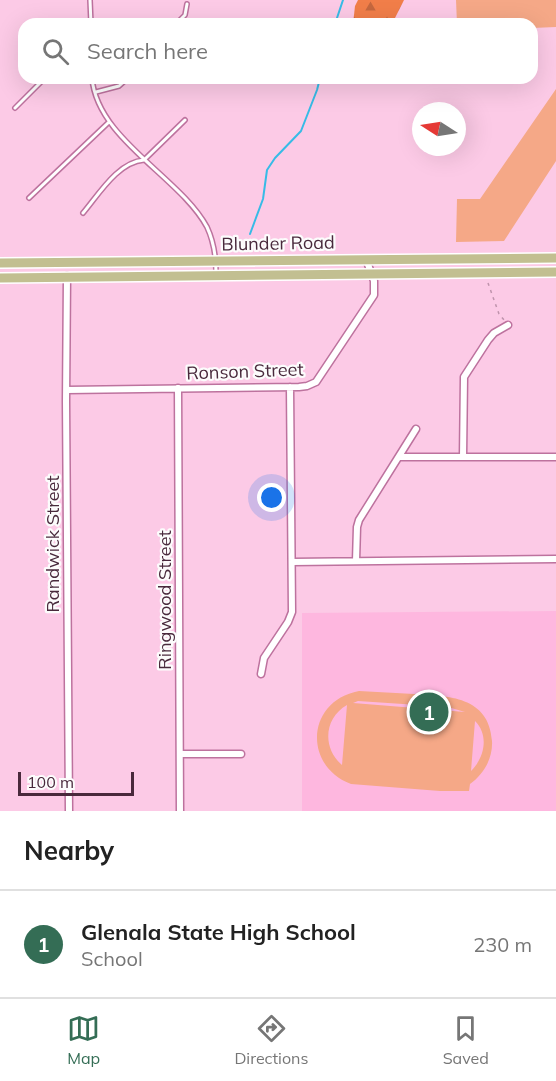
<!DOCTYPE html>
<style>
body{margin:0;font-family:Mulish,sans-serif;background:#f2f2f2;color:#222}
.compass{position:absolute;left:412px;top:102px;width:54px;height:54px;border-radius:50%;background:#fff;box-shadow:0 6px 24px #0002;rotate:282deg}
.scale{position:absolute;left:18px;bottom:15px;width:116px;box-sizing:border-box;padding-left:6px;border:3px solid #49293c;border-top:0;font-size:16px;line-height:21px;white-space:nowrap;color:#49293c;-webkit-text-stroke:4px #fcfcfc;paint-order:stroke}
.you{position:absolute;left:272px;top:498px;width:21px;height:21px;margin:-15px;border:4px solid #fff;border-radius:50%;background:#1a73e8;box-shadow:0 0 0 9px #1a73e833}
.badge{display:grid;place-items:center;width:39px;height:39px;border-radius:50%;background:#346d55;color:#fff;font-size:20px;font-weight:700}
.pin{position:absolute;translate:-50% -50%;border:3px solid #fff;box-shadow:0 2px 6px #0006}
.list{margin:0;padding:0;list-style:none}
h2{display:flex;justify-content:space-between;align-items:center;height:78px;margin:0;padding:0 24px;font-size:26px}
h2 small{font-size:20px;font-weight:400;color:#767676}
.list li{display:grid;grid-template-columns:39px 1fr auto;gap:18px;align-items:center;box-sizing:border-box;height:108px;padding:0 24px;border-top:2px solid #e0e0e0}
.list b{display:block;font-size:22px;white-space:nowrap}
.list p{margin:0;font-size:20px;white-space:nowrap;color:#767676}
.list em{font-size:20px;font-style:normal;color:#767676}
.icon{flex:none;width:33px;height:33px;fill:none;stroke:currentColor;stroke-width:2;stroke-linecap:round;stroke-linejoin:round}
.map{position:relative;flex:none;width:556px;height:811px;overflow:hidden}
.search{position:absolute;background:#fff;box-shadow:0 6px 24px #0002;left:18px;right:18px;top:18px;height:66px;display:flex;align-items:center;gap:15px;box-sizing:border-box;padding:0 21px;border-radius:18px;color:#767676;font-size:22px}
.sheet{height:186px;background:#fff}
nav{display:flex;justify-content:space-around;align-items:center;box-sizing:border-box;height:84px;border-top:2px solid #e0e0e0;background:#fff;font-size:16px;color:#767676}
nav a{display:grid;justify-items:center;gap:3px}
nav .on{color:#346d55}
.map>svg:first-child{display:block}
</style>
<div class="map">
<svg width="556" height="811" viewBox="0 0 556 811">
<defs>
<pattern id="forest-firs" width="22" height="20" patternUnits="userSpaceOnUse" patternTransform="scale(1.5)"><rect width="22" height="20" fill="#f17e49"/><path d="M5 1l3.5 6h-7zM16 11l3.5 6h-7z" fill="#c5673e"/></pattern>
</defs>
<rect width="100%" height="100%" fill="#fccae6"/>
<path fill="#feb7df" d="M556,611V811H302V613Z"/>
<path fill="url(#forest-firs)" d="M358,0H404L392,24H353L355,6Z"/>
<path fill="#f5a887" fill-rule="evenodd" d="M456,0H556V27L532,28V24H457Z
M556,89V161L504,241L456,242L457,199H480Z
M359,691C377,692 396,693 414,694C448,696 489,696 492,741C493,758 484,774 470,784L469,791H440L351,784C303,766 306,701 359,691ZM358,701L448,707L465,712L353,703ZM347,705L342,765C322,748 324,718 347,705ZM475,721C489,735 485,757 471,771Z"/>
<g fill="none" stroke-linecap="round" stroke-linejoin="round">
<path stroke="#37bbe6" stroke-width="2" d="M335,24L343,0
M250,234L263,199L267,170L275,158L301,131L317,90L320,78"/>
<defs>
<path id="service" d="M90,0L91,24
M176,24L185,15L187,4
M92,78C97,139 180,177 207,227C213,240 216,258 216,272
M96,92L119,86L128,78
M15,108L45,78
M29,198L109,122
M83,213C99,194 118,162 144,160L185,120"/>
<path id="minor" d="M67,276L66,401L69,811
M178,388L180,811
M67,390L299,387L307,386L316,382L374,295V281L366,259
M400,457H556
M463,457L464,377L488,340L494,333L508,325
M356,561L357,527L359,520L416,429
M292,562L556,559
M261,674L264,658L288,622L292,612L290,387
M180,754H241"/>
<path id="primary" d="M0,263L556,258
M0,278L556,272"/>
</defs>
<use href="#service" stroke="#bd729e" stroke-width="6"/>
<use href="#minor" stroke="#bd729e" stroke-width="9"/>
<use href="#primary" stroke="#fff" stroke-width="12"/>
<path stroke="#bf93ac" stroke-width="1.5" stroke-dasharray="3 4.5" stroke-linecap="butt" d="M488,283L499,314L504,320"/>
<use href="#service" stroke="#fff" stroke-width="3"/>
<use href="#minor" stroke="#fff" stroke-width="6"/>
<use href="#primary" stroke="#c2bf91" stroke-width="9"/>
</g>
<g text-anchor="middle" dominant-baseline="central" stroke-width="4.5" stroke-linejoin="round" paint-order="stroke">
<g font-size="18" fill="#49293c" stroke="#fcfcfc">
<text transform="translate(278 243) rotate(-1)">Blunder Road</text>
<text transform="translate(245 371) rotate(-2)">Ronson Street</text>
<text transform="translate(52 544) rotate(-90)">Randwick Street</text>
<text transform="translate(164 600) rotate(-90)">Ringwood Street</text>
</g>
</g>
</svg>
<svg class="compass" viewBox="-18 -18 36 36"><path d="M0-13l5 13h-10z" fill="#e53935"/><path d="M0 13l5-13h-10z" fill="#767676"/></svg>
<div class="scale">100 m</div>
<div class="you"></div>
<div class="pin badge" style="left:429px;top:712px">1</div>
<div class="search"><svg class="icon" aria-label="search" viewBox="0 0 24 24"><circle cx="10" cy="10" r="6"/><path d="M15 15l6 6"/></svg>Search here</div>
</div>
<section class="sheet">
<h2>Nearby<small></small></h2>
<ul class="list">
<li><span class="badge">1</span><div><b>Glenala State High School</b><p>School</p></div><em>230 m</em></li>
</ul>
</section>
<nav>
<a class="on"><svg class="icon" aria-label="map" viewBox="0 0 24 24"><path d="M3 6l6-2 6 2 6-2v14l-6 2-6-2-6 2zM9 4v14M15 6v14"/></svg>Map</a>
<a><svg class="icon" aria-label="directions" viewBox="0 0 24 24"><path d="M12 3l9 9-9 9-9-9zM9 14v-3h6M13 9l2 2-2 2"/></svg>Directions</a>
<a><svg class="icon" aria-label="saved" viewBox="0 0 24 24"><path d="M7 4h10v16l-5-4-5 4z"/></svg>Saved</a>
</nav>
